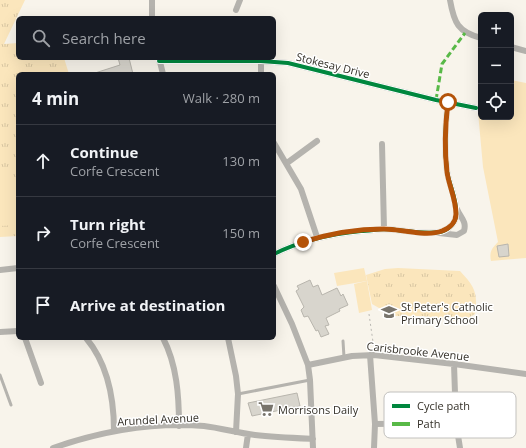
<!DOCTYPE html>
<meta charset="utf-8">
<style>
body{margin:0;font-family:"Open Sans",sans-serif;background:#20242c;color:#f1f3f6}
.controls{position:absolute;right:12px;top:12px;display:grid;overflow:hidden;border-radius:6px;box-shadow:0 4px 16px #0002}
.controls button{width:36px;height:36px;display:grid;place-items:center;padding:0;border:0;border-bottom:1px solid #363941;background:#171b24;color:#f1f3f6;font:20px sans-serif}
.stop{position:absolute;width:12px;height:12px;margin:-9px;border:3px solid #b45309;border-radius:50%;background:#fff}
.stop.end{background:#b45309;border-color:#fff;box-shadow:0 1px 4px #0008}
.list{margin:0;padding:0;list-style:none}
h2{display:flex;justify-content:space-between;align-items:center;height:52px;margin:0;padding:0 16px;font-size:17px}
h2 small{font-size:13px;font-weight:400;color:#9ea1a6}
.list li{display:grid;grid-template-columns:26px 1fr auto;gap:12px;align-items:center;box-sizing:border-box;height:72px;padding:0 16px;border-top:1px solid #363941}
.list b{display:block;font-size:15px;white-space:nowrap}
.list p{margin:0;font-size:13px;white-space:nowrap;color:#9ea1a6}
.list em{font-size:13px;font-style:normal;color:#9ea1a6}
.icon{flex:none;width:22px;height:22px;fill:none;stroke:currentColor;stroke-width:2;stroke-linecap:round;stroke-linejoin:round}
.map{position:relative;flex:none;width:526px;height:448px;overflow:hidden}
.search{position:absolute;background:#171b24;box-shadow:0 4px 16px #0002;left:16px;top:16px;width:260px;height:44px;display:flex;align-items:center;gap:10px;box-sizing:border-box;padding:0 14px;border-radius:6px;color:#9ea1a6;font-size:15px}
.panel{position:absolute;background:#171b24;box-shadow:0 4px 16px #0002;left:16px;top:72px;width:260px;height:268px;border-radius:6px}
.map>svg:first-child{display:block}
</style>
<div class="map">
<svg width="526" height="448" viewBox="0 0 526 448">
<defs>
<pattern id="park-tufts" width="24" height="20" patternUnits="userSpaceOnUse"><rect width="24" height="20" fill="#fbe6bc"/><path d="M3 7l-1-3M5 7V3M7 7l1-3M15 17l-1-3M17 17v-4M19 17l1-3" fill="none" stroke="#d8c6a2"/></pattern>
</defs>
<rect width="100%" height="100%" fill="#f8f4eb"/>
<path fill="url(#park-tufts)" d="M0,0H25L4,44L18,43V58H64L69,74H18V236L0,237Z
M398,268L460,271C475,287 478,293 475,314L461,322L423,316H393L372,304L366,275L385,269Z"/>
<path fill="#fbe6bc" d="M480,71L481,117H511V80L526,83V258L491,261C489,252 492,248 498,242L483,167L478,112V76Z
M0,177H18V225L0,226Z
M364,268L367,281L337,286L334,273Z
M367,281L372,310L359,313L354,284Z"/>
<path fill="#d8d5cd" stroke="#b8b5ad" d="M118,58H129L133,74H95V73L120,65Z
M508,244L509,256L499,257L497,246Z
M310,280L313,287L318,285L322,295L337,288L341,296L343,294L348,305L339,309L340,311L326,318L329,325L325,326L329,334L321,337L318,330L316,331L308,316L304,317L301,310L304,307L296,291L299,289L297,286Z
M297,393L300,406L252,416L248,403Z"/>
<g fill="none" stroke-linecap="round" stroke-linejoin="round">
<path stroke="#bab8b3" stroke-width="1" stroke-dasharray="2 3" stroke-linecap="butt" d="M369,314L374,349"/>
<path stroke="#b5b3ae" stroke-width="3" d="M343,341L344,357
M0,375L11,405
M238,394L310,380"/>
<path stroke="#b5b3ae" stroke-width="6" d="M450,0C454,23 458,32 481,38
M236,10L240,0
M152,18V0
M511,47L526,51
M159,58L163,74
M159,61H261L288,63L436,100L476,108
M261,74V61
M274,143L301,189L317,237
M382,144L384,229
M287,163L317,141
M439,233L457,235L464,231C467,221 460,217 457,209
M274,254C302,240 331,234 361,231C369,231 378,229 386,229C403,230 423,235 440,232C448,230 455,224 456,216C458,201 449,185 447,171C444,147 445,126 448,102
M0,270L18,268
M274,286L292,324L308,365L310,380L313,448
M0,332L18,331
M25,338L41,383
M86,338C107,363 114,398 114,431
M163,338C177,365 179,396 179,426
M228,338L236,376L238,394L236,432
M370,355L375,424L374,448
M454,364L456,423L460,448
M308,365L352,356L374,355L454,364L526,374
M375,424L456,423
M53,448C102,431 152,422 204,426C221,428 238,433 255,435C274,437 294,438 313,439
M246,448L248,434"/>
<path stroke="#58b947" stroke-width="3" stroke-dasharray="6 3" stroke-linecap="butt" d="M436,100L442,64L465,33"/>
<defs>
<path id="cycleway" d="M159,61H261L288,63L436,100L476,108
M274,254C302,240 331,234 361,231C369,231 378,229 386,229C403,230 423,235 440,232C448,230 455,224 456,216C458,201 449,185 447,171C444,147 445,126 448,102"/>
</defs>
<use href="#cycleway" stroke="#fff" stroke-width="6"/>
<use href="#cycleway" stroke="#00873e" stroke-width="4"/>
</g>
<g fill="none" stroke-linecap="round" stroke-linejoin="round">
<path stroke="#b45309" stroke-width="5" d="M303,242C328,234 357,229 384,229C401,229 426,237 442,231C450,228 456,222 456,214C456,199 449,186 447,172C444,147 445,126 448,102"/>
</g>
<defs>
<symbol id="school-bare" viewBox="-9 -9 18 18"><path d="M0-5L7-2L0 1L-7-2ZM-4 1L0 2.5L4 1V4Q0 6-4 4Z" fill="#78746c" stroke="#fff" stroke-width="2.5" paint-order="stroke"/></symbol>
<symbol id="supermarket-bare" viewBox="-9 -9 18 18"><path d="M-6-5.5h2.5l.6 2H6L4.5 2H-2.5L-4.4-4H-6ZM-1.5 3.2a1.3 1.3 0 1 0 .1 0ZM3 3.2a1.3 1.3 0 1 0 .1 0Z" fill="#78746c" stroke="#fff" stroke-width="2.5" paint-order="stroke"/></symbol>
</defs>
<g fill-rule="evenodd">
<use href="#school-bare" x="378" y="301" width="22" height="22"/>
<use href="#supermarket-bare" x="255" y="398" width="22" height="22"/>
</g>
<g text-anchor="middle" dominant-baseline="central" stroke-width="3" stroke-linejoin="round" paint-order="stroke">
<g font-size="11" fill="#332f27" stroke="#fff">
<text transform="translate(333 65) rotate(14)">Stokesay Drive</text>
<text transform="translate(418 351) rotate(6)">Carisbrooke Avenue</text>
<text transform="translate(158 419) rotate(-3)">Arundel Avenue</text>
</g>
<g font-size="11" fill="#332f27" stroke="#fff" text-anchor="start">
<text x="401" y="306">St Peter's Catholic<tspan x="401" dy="13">Primary School</tspan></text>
<text x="278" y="409">Morrisons Daily</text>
</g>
</g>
<rect x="384" y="392" width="132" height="46" rx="6" fill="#fff" stroke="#c2c1be" stroke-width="1"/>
<rect x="392" y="404" width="18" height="4" fill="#00873e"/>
<rect x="392" y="422" width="18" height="4" fill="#58b947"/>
<g font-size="11" fill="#332f27">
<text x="417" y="410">Cycle path</text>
<text x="417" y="428">Path</text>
</g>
</svg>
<div class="controls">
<button>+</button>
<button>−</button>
<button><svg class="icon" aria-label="locate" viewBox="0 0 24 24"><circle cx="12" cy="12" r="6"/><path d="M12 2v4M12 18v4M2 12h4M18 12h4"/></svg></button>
</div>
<div class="stop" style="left:448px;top:102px"></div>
<div class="stop end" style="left:303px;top:242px"></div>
<div class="search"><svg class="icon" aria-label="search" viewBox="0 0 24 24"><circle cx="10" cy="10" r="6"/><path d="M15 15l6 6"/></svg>Search here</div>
<section class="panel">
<h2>4 min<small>Walk · 280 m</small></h2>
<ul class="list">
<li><svg class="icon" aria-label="ahead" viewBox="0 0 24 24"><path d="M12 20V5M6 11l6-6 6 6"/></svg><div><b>Continue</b><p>Corfe Crescent</p></div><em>130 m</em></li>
<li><svg class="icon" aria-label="right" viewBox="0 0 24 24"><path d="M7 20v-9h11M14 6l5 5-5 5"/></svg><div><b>Turn right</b><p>Corfe Crescent</p></div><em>150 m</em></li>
<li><svg class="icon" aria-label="arrive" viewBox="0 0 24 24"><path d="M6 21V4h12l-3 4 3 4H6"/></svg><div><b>Arrive at destination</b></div></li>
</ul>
</section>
</div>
